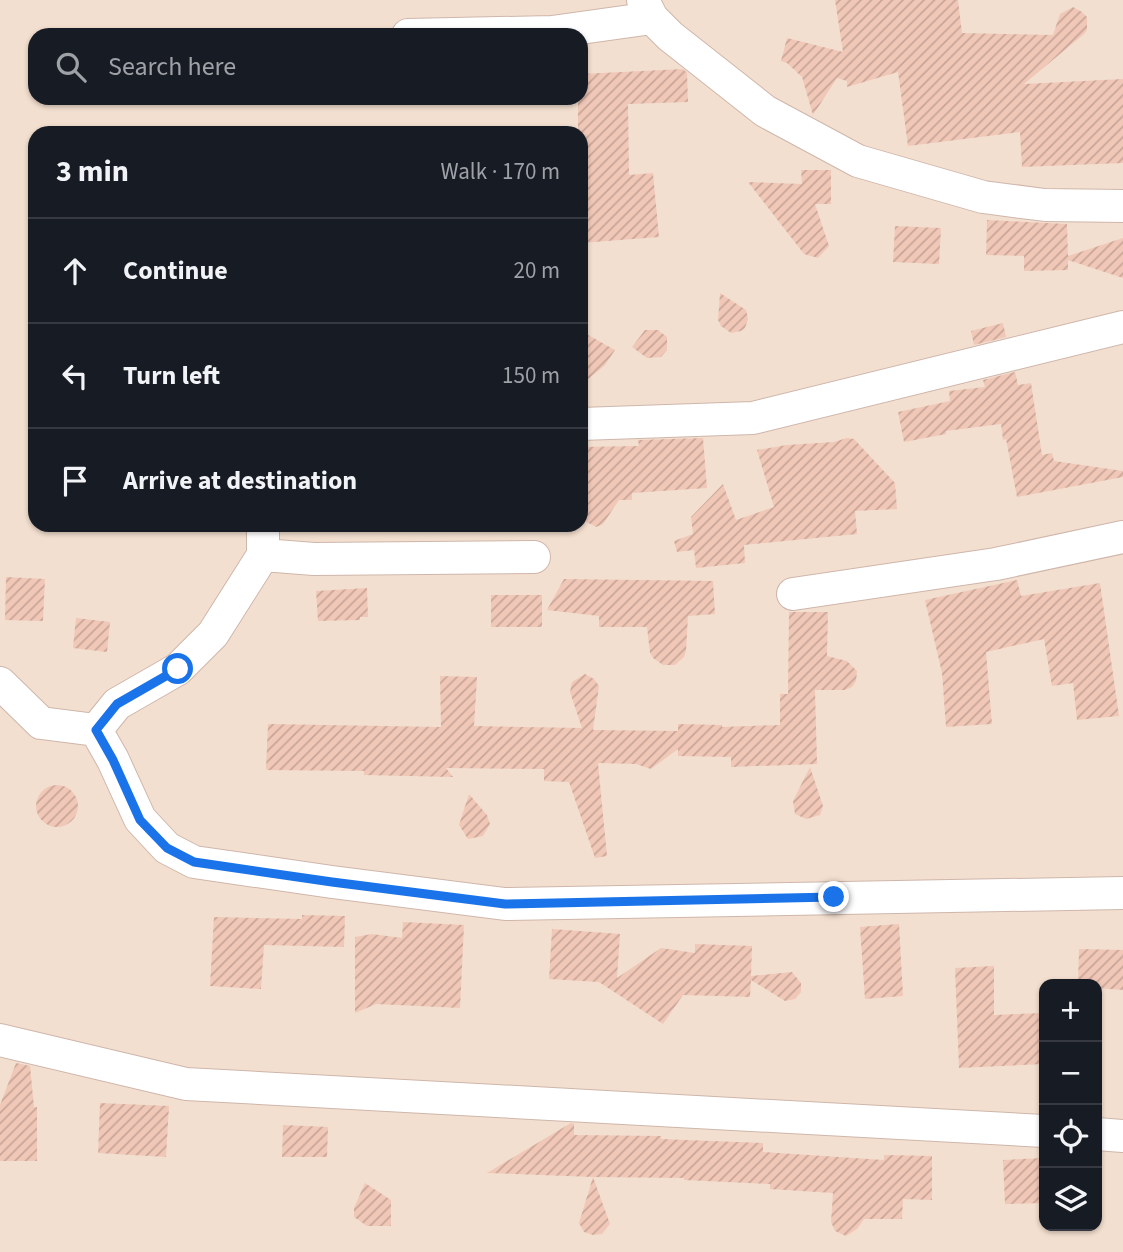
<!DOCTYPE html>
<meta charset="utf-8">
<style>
body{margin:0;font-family:"Source Sans 3",sans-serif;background:#242831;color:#f1f3f6}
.controls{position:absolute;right:21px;bottom:21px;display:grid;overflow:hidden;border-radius:14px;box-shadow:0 2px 5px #0004}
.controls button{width:63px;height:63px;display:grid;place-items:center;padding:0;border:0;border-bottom:2px solid #363941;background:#171b24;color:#f1f3f6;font:35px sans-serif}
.stop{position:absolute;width:21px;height:21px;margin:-16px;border:5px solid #1a73e8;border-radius:50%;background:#fff}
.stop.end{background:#1a73e8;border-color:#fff;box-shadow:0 2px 7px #0008}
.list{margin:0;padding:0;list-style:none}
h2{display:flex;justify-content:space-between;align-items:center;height:91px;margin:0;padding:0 28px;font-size:30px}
h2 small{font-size:23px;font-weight:400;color:#9ea1a6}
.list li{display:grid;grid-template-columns:46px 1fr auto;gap:21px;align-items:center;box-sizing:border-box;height:105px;padding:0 28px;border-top:2px solid #363941}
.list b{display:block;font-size:26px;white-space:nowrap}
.list em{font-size:23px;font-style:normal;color:#9ea1a6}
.icon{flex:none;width:38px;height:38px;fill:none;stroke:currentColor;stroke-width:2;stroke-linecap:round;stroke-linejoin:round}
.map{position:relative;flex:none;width:1123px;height:1252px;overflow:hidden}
.search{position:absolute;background:#171b24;box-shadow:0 2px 5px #0004;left:28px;top:28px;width:560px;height:77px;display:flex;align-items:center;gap:18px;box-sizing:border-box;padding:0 24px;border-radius:21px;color:#9ea1a6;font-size:26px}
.panel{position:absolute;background:#171b24;box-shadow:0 2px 5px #0004;left:28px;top:126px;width:560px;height:406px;border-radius:21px}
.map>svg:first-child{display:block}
</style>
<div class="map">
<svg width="1123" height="1252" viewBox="0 0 1123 1252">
<defs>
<pattern id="building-hatch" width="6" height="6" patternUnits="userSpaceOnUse" patternTransform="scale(1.75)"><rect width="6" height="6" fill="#f1c8b8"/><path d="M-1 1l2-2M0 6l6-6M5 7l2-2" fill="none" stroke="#c8a598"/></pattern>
</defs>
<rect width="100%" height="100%" fill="#fceee1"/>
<path fill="#f3dfcf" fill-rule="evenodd" d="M0,0H1123V1252H0ZM35,35H581V98H35ZM35,133H581V525H35ZM1044,984H1097V1226H1044Z"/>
<path fill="url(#building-hatch)" d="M835,0H958L962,33L1053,35L1060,14L1073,7L1082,12L1087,17V30L1084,34L1024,84L1123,79V163L1022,167L1020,132L908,146L898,72L847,87V81L837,78L813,115L802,77L787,63L781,61L787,38L843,52Z
M683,69L687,73L688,102L628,104L629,175L653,173L659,237L581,243V133H578V98H581V74Z
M801,170H831V204H815L829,246L818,258L804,254L748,182L802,184Z
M987,220L1067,224L1068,256L1123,238V278L1068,260V270L1024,271V256L986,255Z
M895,226L941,228L939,264L893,262Z
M720,293L746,310L748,319L745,328L741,331L731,333L721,326L718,320Z
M1003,323L1006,337L974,345L971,331Z
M645,330H658L667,337V350L661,357L647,358L632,347Z
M581,331L615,350L605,365L581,385Z
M1015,372L1018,385L1031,383L1042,455L1052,453L1054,461L1123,471V477L1017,497L1006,439L1003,440L1001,424L946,431V434L904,442L898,412L950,401L949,391L985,387L983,380Z
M703,438L707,488L632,493V500H619L603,524L596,527L581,519V447L639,446L638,440Z
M847,438L854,439L895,483L897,509L855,511L857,534L744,545L745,563L696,568L694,550L677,552L674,541L693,534L691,517L723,484L736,520L774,507L757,450L787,445L834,442Z
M6,577L45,579L43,621L5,620Z
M564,579L713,581L715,614L688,616L686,651L684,657L675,665H663L653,658L650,653L647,627H599V616L547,610Z
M1017,580L1021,596L1100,583L1119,716L1077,720L1073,683L1052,686L1044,639L986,652L992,724L946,727L942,673L925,600Z
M367,588L368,617H360V620L318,621L316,591Z
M491,595H542V627H491Z
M789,612H828L827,656L847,661L857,671L856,681L852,687L845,690H815L817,764L731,767V757L678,756V749L651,769L636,764L598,763L607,856L595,858L569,782L544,781V769L446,768L453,777L364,775V771L267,770L266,768L268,724L441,727L440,676L477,677L474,726L582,728L570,692L572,682L585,674L594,679L599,686L593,730L678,731V724L722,725V727L780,725V694H788Z
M76,618L110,622L107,652L73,648Z
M810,767L823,806L820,815L806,819L795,814L793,801Z
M36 806a21 21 0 1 1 42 0a21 21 0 1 1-42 0Z
M469,794L487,815L490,824L483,836L468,839L459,825Z
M302,915L345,916L344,947L264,945L261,989L210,986L214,917L302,919Z
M403,922L464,925L460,1008L376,1004L355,1013V937L372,934L402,938Z
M899,924L903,996L865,999L860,927Z
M552,929L620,934L617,978L661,948L695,953V944L752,946L751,976L792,972L801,983V992L795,999L785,1001L751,980L750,997L683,995L663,1024L599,982L549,979Z
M1079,949L1123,950V990L1097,988V984H1078Z
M994,966V1015L1044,1013V1064L959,1068L955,968Z
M16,1063L30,1066L34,1107H37V1161H0V1105Z
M100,1103L169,1106L166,1157L98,1153Z
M571,1123L574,1124V1135L661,1136V1139L763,1143V1152L884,1160V1155L932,1156V1200L903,1199L902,1219H864L857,1229L846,1236L835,1231L831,1222L833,1193L770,1189V1184L684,1180V1178L593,1177L610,1224L602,1234L593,1235L584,1232L579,1223L593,1177L487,1173Z
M283,1125L328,1127L327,1157H282Z
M1044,1158V1203L1005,1204L1003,1160Z
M365,1183L391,1200V1226H367L354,1217V1208Z"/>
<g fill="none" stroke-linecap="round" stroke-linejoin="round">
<defs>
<path id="street" d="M643,0L652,18L670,36L765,111L858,161L983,197L1045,205L1123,206
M408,35L552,32L652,18
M581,424L753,418L1123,327
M263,555L314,559L534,557
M793,594L996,564L1123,537
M0,683L41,723L96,730L113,760L140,819L167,848L194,862L332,882L505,904L1123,893
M96,730L117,704L178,669L213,634L263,555V525
M0,1040L186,1084L1044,1131
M1097,1134L1123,1136"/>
</defs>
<use href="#street" stroke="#cfb6ab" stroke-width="34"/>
<use href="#street" stroke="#fff" stroke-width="32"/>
</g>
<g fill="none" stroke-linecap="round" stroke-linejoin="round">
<path stroke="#1a73e8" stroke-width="9" d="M178,669L117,704L96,730L113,760L140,820L167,848L194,862L332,882L505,904L834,897"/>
</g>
</svg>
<div class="controls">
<button>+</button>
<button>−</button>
<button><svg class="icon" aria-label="locate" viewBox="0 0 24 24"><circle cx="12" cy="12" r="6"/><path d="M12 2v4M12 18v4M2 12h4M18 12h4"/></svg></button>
<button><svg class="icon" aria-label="layers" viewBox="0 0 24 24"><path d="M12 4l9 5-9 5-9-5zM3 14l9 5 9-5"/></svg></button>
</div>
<div class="stop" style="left:178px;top:669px"></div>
<div class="stop end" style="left:834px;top:897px"></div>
<div class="search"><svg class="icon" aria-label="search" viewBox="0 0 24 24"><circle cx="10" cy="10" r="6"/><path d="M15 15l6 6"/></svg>Search here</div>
<section class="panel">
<h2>3 min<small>Walk · 170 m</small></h2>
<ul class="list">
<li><svg class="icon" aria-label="ahead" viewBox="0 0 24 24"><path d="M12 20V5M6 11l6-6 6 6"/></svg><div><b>Continue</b></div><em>20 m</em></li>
<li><svg class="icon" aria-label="left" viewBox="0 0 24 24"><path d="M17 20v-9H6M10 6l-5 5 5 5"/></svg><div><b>Turn left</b></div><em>150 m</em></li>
<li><svg class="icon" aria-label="arrive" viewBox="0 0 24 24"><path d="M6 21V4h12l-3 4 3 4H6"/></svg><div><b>Arrive at destination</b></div></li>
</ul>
</section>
</div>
